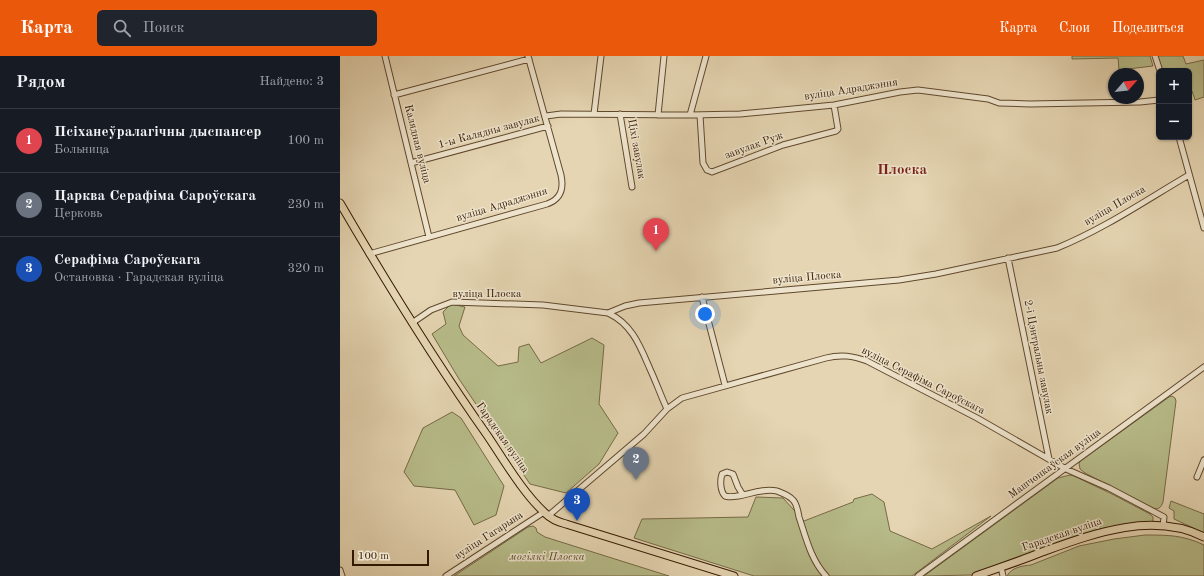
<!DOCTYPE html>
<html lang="ru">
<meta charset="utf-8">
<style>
body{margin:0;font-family:"Old Standard TT",serif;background:#20242c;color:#f1f3f6}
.controls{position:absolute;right:12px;top:12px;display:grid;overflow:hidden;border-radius:6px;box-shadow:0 1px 3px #0004}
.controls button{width:36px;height:36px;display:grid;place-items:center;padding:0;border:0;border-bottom:1px solid #363941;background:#171b24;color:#f1f3f6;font:20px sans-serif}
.compass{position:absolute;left:768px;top:12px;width:36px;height:36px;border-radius:50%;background:#171b24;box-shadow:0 1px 3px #0004;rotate:62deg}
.scale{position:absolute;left:12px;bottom:10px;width:77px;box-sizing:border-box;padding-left:4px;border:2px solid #341901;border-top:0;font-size:11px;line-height:14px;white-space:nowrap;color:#341901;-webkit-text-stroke:3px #eee4cd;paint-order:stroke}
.you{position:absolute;left:365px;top:258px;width:14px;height:14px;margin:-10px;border:3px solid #fff;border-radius:50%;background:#1a73e8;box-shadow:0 0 0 6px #1a73e833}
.badge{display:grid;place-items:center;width:26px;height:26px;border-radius:50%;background:#ea580c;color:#fff;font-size:13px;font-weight:700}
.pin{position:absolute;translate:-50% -33px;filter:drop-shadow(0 1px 2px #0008)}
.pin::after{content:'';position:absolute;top:21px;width:14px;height:12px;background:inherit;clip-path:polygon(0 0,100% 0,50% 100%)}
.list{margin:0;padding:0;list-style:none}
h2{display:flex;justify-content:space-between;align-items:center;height:52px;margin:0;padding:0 16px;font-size:17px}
h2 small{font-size:13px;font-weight:400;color:#9ea1a6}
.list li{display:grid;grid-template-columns:26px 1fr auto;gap:12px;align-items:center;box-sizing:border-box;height:64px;padding:0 16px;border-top:1px solid #363941}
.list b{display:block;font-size:15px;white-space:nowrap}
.list p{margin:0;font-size:13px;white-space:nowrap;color:#9ea1a6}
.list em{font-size:13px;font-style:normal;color:#9ea1a6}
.icon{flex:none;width:22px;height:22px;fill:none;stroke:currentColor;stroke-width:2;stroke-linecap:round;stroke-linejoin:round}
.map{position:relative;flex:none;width:864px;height:520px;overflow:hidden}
header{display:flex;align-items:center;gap:24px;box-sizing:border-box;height:56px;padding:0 20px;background:#ea580c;color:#fff}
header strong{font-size:19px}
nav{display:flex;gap:22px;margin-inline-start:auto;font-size:14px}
.search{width:280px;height:36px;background:#20242c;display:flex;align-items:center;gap:10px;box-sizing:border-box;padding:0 14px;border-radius:6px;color:#9ea1a6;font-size:15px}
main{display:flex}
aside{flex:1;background:#171b24}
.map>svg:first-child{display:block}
</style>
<header>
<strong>Карта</strong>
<div class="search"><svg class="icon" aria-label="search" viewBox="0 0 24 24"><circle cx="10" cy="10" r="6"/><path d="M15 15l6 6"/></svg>Поиск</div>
<nav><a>Карта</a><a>Слои</a><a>Поделиться</a></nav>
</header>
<main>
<aside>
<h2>Рядом<small>Найдено: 3</small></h2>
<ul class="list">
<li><span class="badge" style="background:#e0444e">1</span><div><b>Псіханеўралагічны дыспансер</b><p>Больница</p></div><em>100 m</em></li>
<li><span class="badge" style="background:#6b7280">2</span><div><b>Царква Серафіма Сароўскага</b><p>Церковь</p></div><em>230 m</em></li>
<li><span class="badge" style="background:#1a4fb4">3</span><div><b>Серафіма Сароўскага</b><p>Остановка · Гарадская вуліца</p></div><em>320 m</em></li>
</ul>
</aside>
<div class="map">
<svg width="864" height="520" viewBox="0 0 864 520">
<rect width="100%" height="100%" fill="#e5d5b2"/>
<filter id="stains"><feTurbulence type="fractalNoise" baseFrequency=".005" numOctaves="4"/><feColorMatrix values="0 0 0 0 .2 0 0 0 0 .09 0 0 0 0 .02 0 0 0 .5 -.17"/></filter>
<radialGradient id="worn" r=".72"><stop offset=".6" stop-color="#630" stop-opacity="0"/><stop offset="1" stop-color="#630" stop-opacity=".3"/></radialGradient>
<path fill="#b7bc8a" stroke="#766a46" d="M732,0H810L813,10L779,14L778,2L732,3Z
M818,0H843L846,8L864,4V41L855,44L852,35H849V15H822Z
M111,248L125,251L119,270L123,279L158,310L178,306L179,291L189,288L201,307L252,282L264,289L259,348L278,377L259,408L226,437L190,428L119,323L92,278L106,268L103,256Z
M832,340L835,342L836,345L823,446C821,452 818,454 812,452L745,417L740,413L739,407L742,404L829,341Z
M112,356L121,362L164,430L156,459L134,469L115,434L74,430L64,416L83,372Z
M730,419L734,420L772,438L810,458L813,461V465L811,466L759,473L632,519L584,520L718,422Z
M532,438L544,446L550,475L592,493L651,460L572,520H414L294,482L302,463L408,461L416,441L443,442L464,465L513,446L514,443Z
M831,445L864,458V477L834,463V455L829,452Z
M193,470L196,472L197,476L205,481L329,520H114L188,471Z
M805,479C828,479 843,479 864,489V520H667C672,511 682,510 691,509L739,490L774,483Z"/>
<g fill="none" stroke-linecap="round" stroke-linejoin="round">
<defs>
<path id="minor" d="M45,0L89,181
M815,0L820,15
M54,39L189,3
M254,58L261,0
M280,58L292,131
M318,59L324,0
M350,59L366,0
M360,59L363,107L367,114L372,116L443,89L496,75L498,73L494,49
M206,60L221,58L350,59L400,58L494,49L560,36L578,34L648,43L659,47L690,48L800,46L819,44
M839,81L864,172
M71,107L208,70
M29,198L207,148C221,143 224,133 221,119L188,0
M668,202L709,403
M362,241L385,329
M268,257C292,268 300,290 310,313C316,326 321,340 327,353
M72,267L91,254L112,246L203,249L268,257L285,250L299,247L559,224L596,218L717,192C764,173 806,144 849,119
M857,421L864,404
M403,439L398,431L393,418L387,416L382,418C380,424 380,435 385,440C400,444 418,431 437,435C442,437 450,440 453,444C457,448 458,456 459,461C466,482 471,504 486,520
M208,460L304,378L327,353L342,342L486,302C501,298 513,300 527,305L637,362L726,413L769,432L824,461L823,470
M661,511L663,520
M0,514L2,520
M106,520L204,456
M578,520L864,311"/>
<path id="major" d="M0,147C46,226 94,304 147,379C164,404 183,437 205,457C210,462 218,466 226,468L394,520
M636,520C658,512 680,505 702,496C752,478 812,455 864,481"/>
</defs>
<use href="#minor" stroke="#60482d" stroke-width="7"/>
<use href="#major" stroke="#341901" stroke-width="9"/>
<use href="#minor" stroke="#eee4cd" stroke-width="5"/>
<use href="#major" stroke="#e5d5b2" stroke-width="7"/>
</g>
<g text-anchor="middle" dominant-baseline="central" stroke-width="3" stroke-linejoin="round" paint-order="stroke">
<g font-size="11" fill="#341901" stroke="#eee4cd">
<text transform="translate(511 34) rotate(-9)">вуліца Адраджэння</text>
<text transform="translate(149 76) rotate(-15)">1-ы Калядны завулак</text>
<text transform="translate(77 88) rotate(76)">Калядная вуліца</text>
<text transform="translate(414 90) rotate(-20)">завулак Руж</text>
<text transform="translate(296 93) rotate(80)">Ціхі завулак</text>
<text transform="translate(162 149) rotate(-17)">вуліца Адраджэння</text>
<text transform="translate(775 150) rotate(-30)">вуліца Плоска</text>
<text transform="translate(467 222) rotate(-5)">вуліца Плоска</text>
<text x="147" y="238">вуліца Плоска</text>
<text transform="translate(698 301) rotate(79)">2-і Цэнтральны завулак</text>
<text transform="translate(583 325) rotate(27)">вуліца Серафіма Сароўскага</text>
<text transform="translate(162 382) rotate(55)">Гарадская вуліца</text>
<text transform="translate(715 408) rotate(-36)">Машчонкаўская вуліца</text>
<text transform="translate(722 479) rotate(-19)">Гарадская вуліца</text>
<text transform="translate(149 480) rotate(-33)">вуліца Гагарына</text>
</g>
<g font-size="11" font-style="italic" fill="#5b4a2a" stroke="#eee4cd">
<text x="207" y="501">могілкі Плоска</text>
</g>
<g font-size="15" font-weight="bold" fill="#7a1f14" stroke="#eee4cd">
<text x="562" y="114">Плоска</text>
</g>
</g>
<rect width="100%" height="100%" filter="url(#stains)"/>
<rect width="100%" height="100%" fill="url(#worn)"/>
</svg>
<div class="controls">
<button>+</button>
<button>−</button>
</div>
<svg class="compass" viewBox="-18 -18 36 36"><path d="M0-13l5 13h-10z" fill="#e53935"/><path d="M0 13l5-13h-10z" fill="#9ea1a6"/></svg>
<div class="scale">100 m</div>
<div class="you"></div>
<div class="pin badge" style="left:316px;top:195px;background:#e0444e">1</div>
<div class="pin badge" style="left:296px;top:424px;background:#6b7280">2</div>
<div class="pin badge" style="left:237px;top:465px;background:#1a4fb4">3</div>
</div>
</main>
